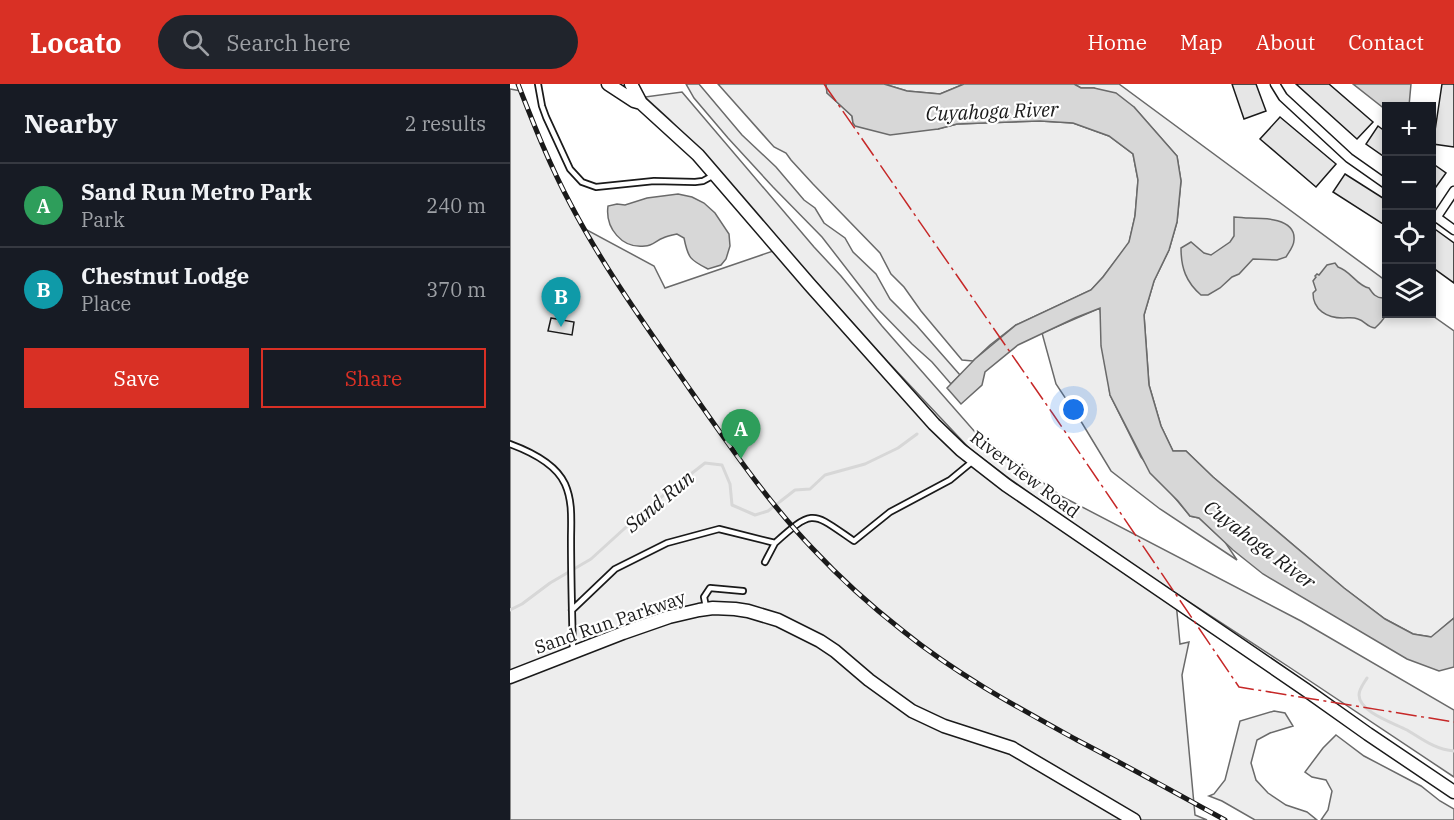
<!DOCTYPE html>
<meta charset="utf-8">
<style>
body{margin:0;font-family:"IBM Plex Serif",serif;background:#20242c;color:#f1f3f6}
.controls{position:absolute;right:18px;top:18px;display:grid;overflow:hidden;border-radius:0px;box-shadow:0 3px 9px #0003}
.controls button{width:54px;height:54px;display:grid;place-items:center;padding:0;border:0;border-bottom:2px solid #363941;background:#171b24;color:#f1f3f6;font:30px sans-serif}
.you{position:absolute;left:564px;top:326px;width:21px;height:21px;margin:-15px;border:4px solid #fff;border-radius:50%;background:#1a73e8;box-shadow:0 0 0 9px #1a73e833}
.badge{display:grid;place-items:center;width:39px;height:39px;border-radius:50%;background:#d93025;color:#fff;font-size:20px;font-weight:700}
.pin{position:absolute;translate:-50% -50px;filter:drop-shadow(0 2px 3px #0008)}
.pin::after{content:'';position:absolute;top:32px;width:21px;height:18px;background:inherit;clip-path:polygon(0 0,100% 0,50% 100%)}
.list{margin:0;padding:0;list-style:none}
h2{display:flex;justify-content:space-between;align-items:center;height:78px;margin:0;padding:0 24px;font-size:26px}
h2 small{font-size:20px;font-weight:400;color:#9ea1a6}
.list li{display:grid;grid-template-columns:39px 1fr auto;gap:18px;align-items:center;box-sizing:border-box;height:84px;padding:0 24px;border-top:2px solid #363941}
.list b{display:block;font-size:22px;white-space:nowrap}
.list p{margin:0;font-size:20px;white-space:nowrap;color:#9ea1a6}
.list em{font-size:20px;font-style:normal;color:#9ea1a6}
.actions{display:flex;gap:12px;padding:18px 24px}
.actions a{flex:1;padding:14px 0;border:2px solid #d93025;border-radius:0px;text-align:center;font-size:21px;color:#d93025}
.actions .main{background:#d93025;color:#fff}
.icon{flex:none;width:33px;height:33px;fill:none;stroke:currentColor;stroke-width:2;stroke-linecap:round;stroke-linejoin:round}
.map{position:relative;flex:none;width:944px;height:736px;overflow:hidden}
header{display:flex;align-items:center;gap:36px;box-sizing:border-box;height:84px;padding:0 30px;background:#d93025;color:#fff}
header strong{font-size:28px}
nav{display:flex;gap:33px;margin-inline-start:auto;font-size:21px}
.search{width:420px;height:54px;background:#20242c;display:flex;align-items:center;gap:15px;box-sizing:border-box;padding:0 21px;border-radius:33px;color:#9ea1a6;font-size:22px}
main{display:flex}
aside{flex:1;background:#171b24}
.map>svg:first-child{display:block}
</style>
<header>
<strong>Locato</strong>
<div class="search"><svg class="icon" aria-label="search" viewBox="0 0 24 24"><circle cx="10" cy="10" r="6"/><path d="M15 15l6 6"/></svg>Search here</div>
<nav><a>Home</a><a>Map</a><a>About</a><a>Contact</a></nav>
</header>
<main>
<aside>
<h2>Nearby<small>2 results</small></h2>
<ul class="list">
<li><span class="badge" style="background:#2e9e5b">A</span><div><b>Sand Run Metro Park</b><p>Park</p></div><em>240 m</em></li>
<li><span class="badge" style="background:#0f9aa8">B</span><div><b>Chestnut Lodge</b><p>Place</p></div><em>370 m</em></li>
</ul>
<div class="actions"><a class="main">Save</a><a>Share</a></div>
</aside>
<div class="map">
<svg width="944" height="736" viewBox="0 0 944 736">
<rect width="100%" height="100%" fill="#fff"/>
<path fill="#ededed" stroke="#6a6a6a" stroke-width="1.5" d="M176,0H189L232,51L266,83L294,116L305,124L314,139L335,154L343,168L366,190L380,215L407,242L450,291L441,300L422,278L402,260L367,224L312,153L263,103L218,54L184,14Z
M208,0H316L317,9L342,32L343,39L428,45L447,40L530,37L563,39L599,52L623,70L628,96L625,132L619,159L593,193L581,206L506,241L480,261L463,277L452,276L411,227L394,203L381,190L370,169L303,100L281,76L276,69L264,63Z
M374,0H454L430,10L397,7Z
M564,0H609L876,197V230H920L944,247V534L922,553L903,550L875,535L834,504L703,393L676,367H663L651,342L639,301L634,231L644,197L659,166L667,138L671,97L667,72L624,23L584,4H571Z
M0,5L11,7L22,38L40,80L75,145L144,182L155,204L269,165L449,363L666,518L670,560L679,558L672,591L685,731L697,736H0Z
M172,8L304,163L331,192L372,242L465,348L551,412L791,537L944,626V693L779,583L604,469L496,392L459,364L378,278L160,36L135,13Z
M590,224L600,311L631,373L680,432L689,434L715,458L727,476L650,425L601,387L572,339L546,300L532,249Z
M764,627L775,629L783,642L760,649L747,656L741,679L746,696L758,709L776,721L797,728L807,736H745L712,717L699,712L704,710L715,696L730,637Z
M826,651L854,672L911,702L930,717L944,725V736H811L818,726L822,707L816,696L802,693L795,688L813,664Z"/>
<path fill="#d7d7d7" stroke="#6a6a6a" stroke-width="1.5" d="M316,0H374L397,7L430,10L454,0H564L571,4H584L606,9L624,23L667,72L671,97L667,138L659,166L644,197L634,231L639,301L651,342L663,367H676L703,393L834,504L875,535L903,550L921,553L944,534V583L929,587L897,575L753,490L723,466L689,434L680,432L668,417L640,389L600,311L591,262L590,224L565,234L508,261L475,288L472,301L451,320L437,304L465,275L506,241L581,206L593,193L619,158L625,132L628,96L623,70L599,52L563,39L530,37L447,40L428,45L380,51L345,42L343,39L342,32L317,9Z
M843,0H901L899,22H876V26Z
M168,110L182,113L194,119L205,129L219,150L220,162L216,175L211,181L198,185C180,176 178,174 174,154L167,150C162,151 157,152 153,154C147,156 142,162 135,162C112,165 95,144 98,122L107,120L115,121L137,114Z
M724,133C729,133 734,134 739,134C753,134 786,134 784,156C784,162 779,168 776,173L767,176L743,175L729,190L722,193L710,204L698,211H691C676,198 671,184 671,164L681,158L694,169L701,171L720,158L724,152Z
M825,179L828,183C841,187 847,202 859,204C863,210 866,214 873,214C875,230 880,230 865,244C857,243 855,237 848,235C843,233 839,234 833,234C817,234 803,226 803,209L806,206L803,197L806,193L805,192L807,190L809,191L817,181Z"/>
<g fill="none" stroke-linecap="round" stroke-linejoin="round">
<path stroke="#d7d7d7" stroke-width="3" d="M0,526L12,520L40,499L81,475L136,425L195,379L212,381L220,400L222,421L245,431L258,427L285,406L300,405L315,391L355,380L388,364L407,350
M857,594C854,599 849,605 849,611C849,628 884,639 897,646C912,655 926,666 944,667"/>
</g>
<path fill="#e6e6e6" stroke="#1a1a1a" stroke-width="1.5" d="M722,0H746L756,27L734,35Z
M786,0H819L863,38L847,55Z
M932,0H944V63L923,60Z
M770,33L826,80L806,103L750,55Z
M868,42L876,48V74L856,60Z
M922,79L936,89L923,107L922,106Z
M835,90L876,116V142L823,108Z
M922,143L944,159V199L922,183Z
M41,234L64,238L62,251L38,247Z"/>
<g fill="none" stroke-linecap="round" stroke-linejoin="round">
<defs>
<path id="lane" d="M28,0L32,22L36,33L60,85L72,98L86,103L144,97L185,98L193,97L204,91
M0,360C19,367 46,380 55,400C63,418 61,437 61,455C61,492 62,530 63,567
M255,478L265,459
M196,523L194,513L200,504L233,507
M62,526L105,485L157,459L209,445L265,459C304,424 302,428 344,457L380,428L440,396L463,377"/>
<path id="street" d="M765,0L773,13L839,74L876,100
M922,130L944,146
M926,134L944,107"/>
<path id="secondary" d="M98,0L124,17L131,19L188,71L300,201L424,340L451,366L496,401L796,606L858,650L944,708
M121,0L131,19
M0,593L113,549L159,533L189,526L203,524L225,525L238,527L268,536L310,557L325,567L359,596L402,627L434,642L502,664L624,736"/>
</defs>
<use href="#lane" stroke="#1a1a1a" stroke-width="8"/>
<use href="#street" stroke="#1a1a1a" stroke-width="11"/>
<use href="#secondary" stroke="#1a1a1a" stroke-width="15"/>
<use href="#lane" stroke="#fff" stroke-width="4.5"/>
<use href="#street" stroke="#fff" stroke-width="8"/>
<use href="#secondary" stroke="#fff" stroke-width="12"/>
<defs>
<path id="rail" d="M8,0C24,41 40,82 61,121C95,186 139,246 181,307C219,361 257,417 303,465C331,495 361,522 393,547C446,590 507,623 567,656C617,682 666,709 715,736"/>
</defs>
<use href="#rail" stroke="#1a1a1a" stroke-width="5"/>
<use href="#rail" stroke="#fff" stroke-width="3" stroke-dasharray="9" stroke-linecap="butt"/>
<path stroke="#c62828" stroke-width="1.5" stroke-dasharray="21 4.5 3 4.5" stroke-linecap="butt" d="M314,0L543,330L729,603L944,638"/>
</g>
<g text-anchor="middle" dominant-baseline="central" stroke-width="4.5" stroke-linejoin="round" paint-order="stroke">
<g font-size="18" fill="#1a1a1a" stroke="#fff">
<text transform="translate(515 390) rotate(37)">Riverview Road</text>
<text transform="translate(100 538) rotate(-19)">Sand Run Parkway</text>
</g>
<g font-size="20" font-style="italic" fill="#1a1a1a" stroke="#fff">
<text transform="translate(482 27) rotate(-2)">Cuyahoga River</text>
<text transform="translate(149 417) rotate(-40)">Sand Run</text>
<text transform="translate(750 460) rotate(37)">Cuyahoga River</text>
</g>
</g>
</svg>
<div class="controls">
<button>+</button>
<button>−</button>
<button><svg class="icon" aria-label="locate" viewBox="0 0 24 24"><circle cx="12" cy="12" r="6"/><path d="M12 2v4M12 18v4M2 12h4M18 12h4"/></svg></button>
<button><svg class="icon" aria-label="layers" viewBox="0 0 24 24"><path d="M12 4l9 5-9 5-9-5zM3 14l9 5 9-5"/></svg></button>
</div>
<div class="you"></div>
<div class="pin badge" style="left:231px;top:375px;background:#2e9e5b">A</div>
<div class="pin badge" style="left:51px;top:243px;background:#0f9aa8">B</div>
</div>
</main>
